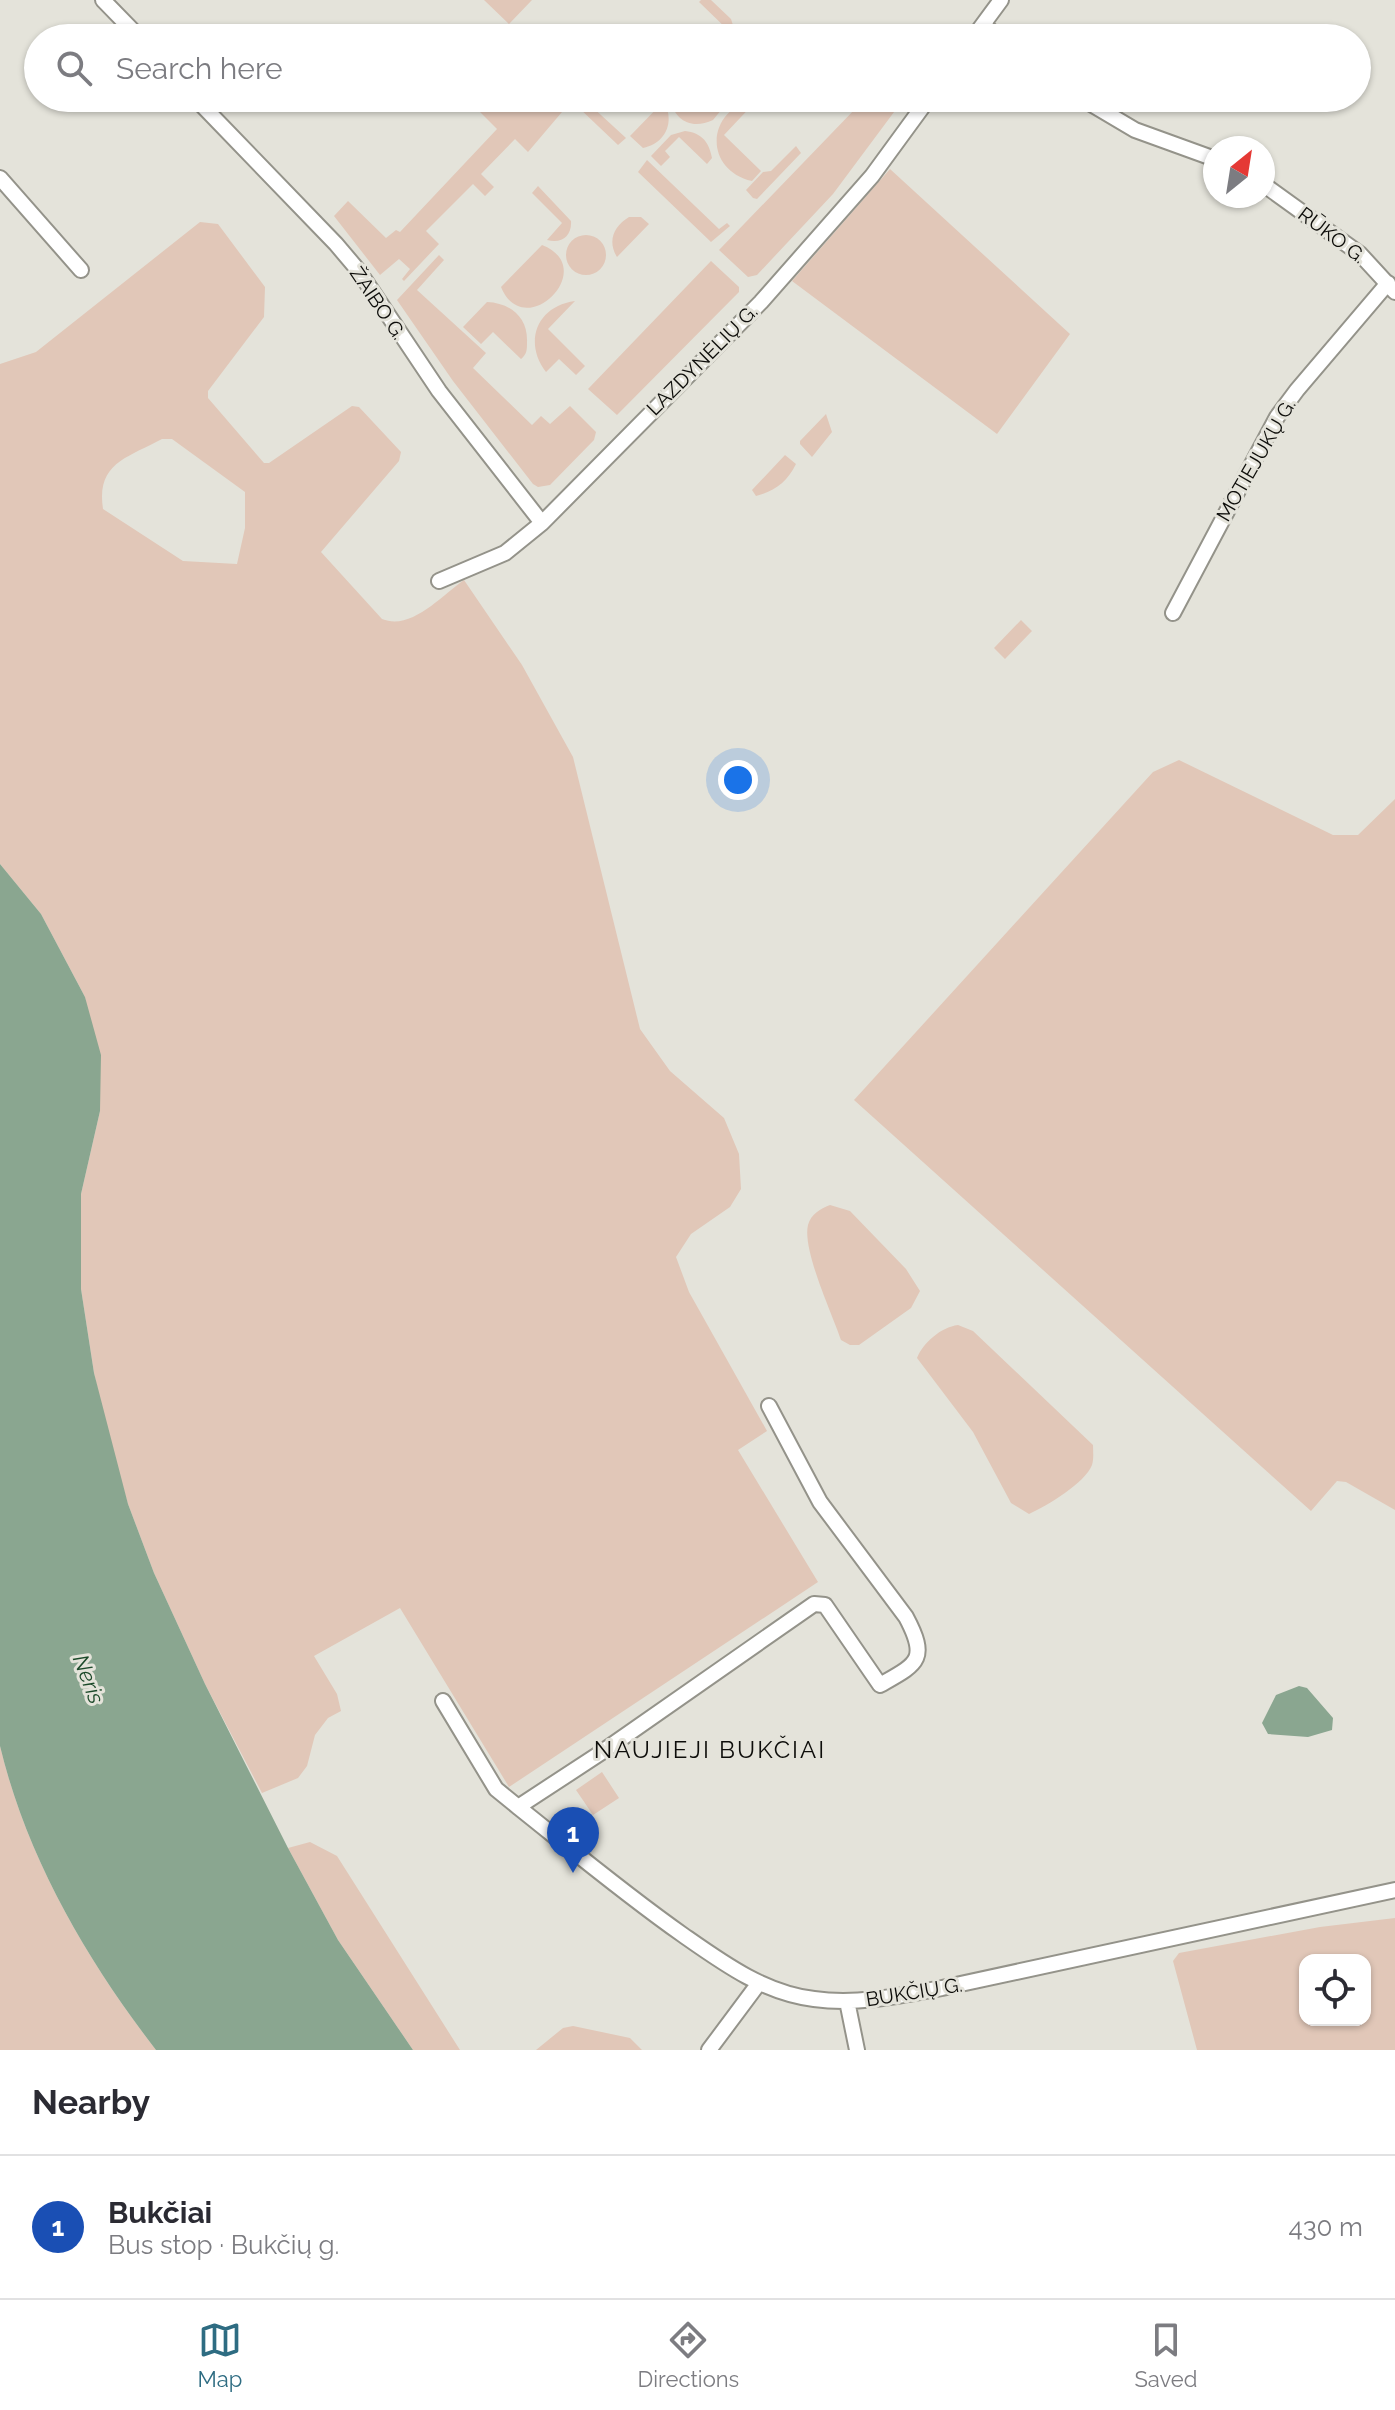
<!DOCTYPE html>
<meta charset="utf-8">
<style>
body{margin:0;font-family:Raleway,sans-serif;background:#f7f7f7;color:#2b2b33}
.controls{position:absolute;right:24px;bottom:24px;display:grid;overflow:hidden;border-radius:16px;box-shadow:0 2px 6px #0004}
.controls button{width:72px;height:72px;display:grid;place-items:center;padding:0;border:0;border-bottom:2px solid #e1e1e2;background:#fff;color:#2b2b33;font:40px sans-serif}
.compass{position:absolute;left:1203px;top:136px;width:72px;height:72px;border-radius:50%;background:#fff;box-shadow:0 2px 6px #0004;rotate:30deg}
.you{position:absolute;left:738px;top:780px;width:28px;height:28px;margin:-20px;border:6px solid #fff;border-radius:50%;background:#1a73e8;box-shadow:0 0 0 12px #1a73e833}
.badge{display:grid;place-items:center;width:52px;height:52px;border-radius:50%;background:#2e6c82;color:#fff;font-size:26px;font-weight:700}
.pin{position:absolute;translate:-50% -66px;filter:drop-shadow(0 2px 4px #0008)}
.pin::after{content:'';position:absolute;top:42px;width:28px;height:24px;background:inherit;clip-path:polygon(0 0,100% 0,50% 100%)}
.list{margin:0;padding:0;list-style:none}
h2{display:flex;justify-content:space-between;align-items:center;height:104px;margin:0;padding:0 32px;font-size:34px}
h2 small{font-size:26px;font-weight:400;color:#7c7c81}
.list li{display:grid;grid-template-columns:52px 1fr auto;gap:24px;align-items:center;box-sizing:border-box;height:144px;padding:0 32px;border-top:2px solid #e1e1e2}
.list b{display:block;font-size:30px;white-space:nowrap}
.list p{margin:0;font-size:26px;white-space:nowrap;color:#7c7c81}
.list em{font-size:26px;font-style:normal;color:#7c7c81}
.icon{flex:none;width:44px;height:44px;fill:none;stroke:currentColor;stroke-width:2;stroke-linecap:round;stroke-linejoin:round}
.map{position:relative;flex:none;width:1395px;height:2050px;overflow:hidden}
.search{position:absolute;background:#fff;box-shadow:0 2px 6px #0004;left:24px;right:24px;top:24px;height:88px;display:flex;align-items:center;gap:20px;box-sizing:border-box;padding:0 28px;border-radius:44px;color:#7c7c81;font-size:30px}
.sheet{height:248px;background:#fff}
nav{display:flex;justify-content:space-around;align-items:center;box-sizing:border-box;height:112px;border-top:2px solid #e1e1e2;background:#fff;font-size:22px;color:#7c7c81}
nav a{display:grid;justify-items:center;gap:4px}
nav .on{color:#2e6c82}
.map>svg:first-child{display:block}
</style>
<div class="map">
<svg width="1395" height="2050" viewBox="0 0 1395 2050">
<rect width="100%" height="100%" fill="#e4e3da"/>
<path fill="#e1c7b8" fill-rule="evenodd" d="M484,0H532L509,24Z
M701,0H711L731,19L737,38H725L730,32L699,2Z
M466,98H495L498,101L501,98H547L562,112L528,152L515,139L481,174L494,187L485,196L473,184L426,231L439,244L404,281L402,279L410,269L399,259L380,275L334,216L348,201L386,238L396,230L400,232L497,129Z
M575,98H590L589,104L626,138L618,145L578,107L573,101Z
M670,98H725L722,109L713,120C692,130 674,121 670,98Z
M758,99L724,135L761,171L752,181C702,169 706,107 758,99Z
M664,101C675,122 666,143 643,148L630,136Z
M894,103L898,104L897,108L833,194L757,275L748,277L719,250L856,108Z
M685,131C702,133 709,142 712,158L707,164L679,137L665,151L670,157L661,166L651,156L671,135Z
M796,146L801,153L757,199L753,198L746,190L763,172L771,171Z
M647,160L719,229L727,223L730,226L711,242L638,172Z
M890,169L1070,334L997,434L792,281Z
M538,186L571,221C572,236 562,244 547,240L562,223L532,193Z
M629,217H641L649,224L617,257C607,241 614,226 629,217Z
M200,222L218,224L265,287L264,317L208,391V398L264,463H269L352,406L359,407L401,452L399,461L321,552L382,619C411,631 441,596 464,580L522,665L573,757L640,1029L670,1071L724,1118L739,1154L741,1189L730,1207L691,1234L676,1257L689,1292L767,1431L738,1450L818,1582L509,1787L400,1608L314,1656L337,1694L341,1711L328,1718L315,1735L307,1766L298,1778L262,1793L205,1684L154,1573L128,1504L108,1437L94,1373L81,1289V1194L100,1111L85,997L41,914L0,864V364L36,352ZM162,439H172L245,492V528L237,564L183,561L103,509C96,463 127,458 162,439Z
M566 255a20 20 0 1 1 40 0a20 20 0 1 1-40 0Z
M542,245C601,268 524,344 501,287Z
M439,255L444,260L417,290L486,353L473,368L532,425L541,416L550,424L570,406L596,432L594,440L550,485L538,487L533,484L453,381L397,300Z
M711,261L739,287V292L617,415L588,389Z
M575,301L548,329L585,366L576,375L559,359L546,372C523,342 537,306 575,301Z
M487,302C510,303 528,317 527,342C527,350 527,354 521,359L493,332L481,344L463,327Z
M826,414L832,432L812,457L800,444V441Z
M785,455L796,464C787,482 775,491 756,496L752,490Z
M1021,620L1032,631L1005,659L994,648Z
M1179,760L1333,835H1358L1395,799V1510L1346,1482L1337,1481L1311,1511L854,1100L1153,772Z
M830,1205L850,1211L906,1269L920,1291L911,1308L859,1345H850L841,1340C832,1313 802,1250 808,1225C811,1214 820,1209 830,1205Z
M958,1325L973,1331L1093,1445C1093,1452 1094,1458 1092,1465C1085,1483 1047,1506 1029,1514L1011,1503L973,1432L917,1358C923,1343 941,1327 958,1325Z
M0,1746C27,1858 86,1959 156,2050H0Z
M602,1772L619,1798L593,1815L576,1790Z
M310,1842L337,1856L460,2050H413L338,1940L288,1848Z
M1395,1918V2050H1197L1173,1961L1179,1953L1320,1927ZM1305,1960H1365V2020H1305Z
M573,2026L630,2038L642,2050H536L563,2028Z"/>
<path fill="#8aa690" d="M0,864L41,914L85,997L101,1055L100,1111L81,1194V1289L94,1373L128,1504L154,1573L205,1684L288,1848L338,1940L413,2050H156C86,1959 27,1858 0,1746Z
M1299,1686L1307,1688L1333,1718L1332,1730L1308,1737L1268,1734L1262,1723L1276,1695Z"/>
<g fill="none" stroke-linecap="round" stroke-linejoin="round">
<defs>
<path id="street" d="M103,0L140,38
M983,25L1000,38
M973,38L1001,0
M195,98L336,244L358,270L439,391L542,523
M1081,98L1135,130L1215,159
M0,178L81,270
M1263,184L1360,254L1395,292
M439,581L505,553L542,523L761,302L872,176L929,98
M1173,613L1277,417L1297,390L1388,283
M443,1701L496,1789L518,1807C572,1850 626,1895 683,1935C723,1963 764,1993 814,1999C857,2005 899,1996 942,1988L1395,1890
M518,1807L602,1752L814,1604L825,1605L880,1685C917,1664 929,1660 906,1617L820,1502L769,1406
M847,2001L857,2050
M709,2050L759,1983"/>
</defs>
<use href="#street" stroke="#94938a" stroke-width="18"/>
<use href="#street" stroke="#fff" stroke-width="14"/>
</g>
<g text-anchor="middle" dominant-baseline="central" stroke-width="6" stroke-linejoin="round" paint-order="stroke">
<g font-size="20" fill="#0d0d0a" stroke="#e4e3da">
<text transform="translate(1332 235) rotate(37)">RŪKO G.</text>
<text transform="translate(378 303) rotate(56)">ŽAIBO G.</text>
<text transform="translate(702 360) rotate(-45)">LAZDYNĖLIŲ G.</text>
<text transform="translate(1256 460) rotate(-60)">MOTIEJUKŲ G.</text>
<text transform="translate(914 1992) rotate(-9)">BUKČIŲ G.</text>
</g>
<g font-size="22" font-style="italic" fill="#1c4a2a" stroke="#e4e3da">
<text transform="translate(89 1679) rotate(69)">Neris</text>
</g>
<g font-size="24" letter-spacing="2" fill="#0d0d0a" stroke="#e4e3da">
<text x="710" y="1749">NAUJIEJI BUKČIAI</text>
</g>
</g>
</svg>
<div class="controls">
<button><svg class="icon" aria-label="locate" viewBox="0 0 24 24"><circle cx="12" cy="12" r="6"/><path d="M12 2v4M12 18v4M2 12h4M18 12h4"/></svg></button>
</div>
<svg class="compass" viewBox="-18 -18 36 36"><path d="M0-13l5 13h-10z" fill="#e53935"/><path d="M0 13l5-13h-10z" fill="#7c7c81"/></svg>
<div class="you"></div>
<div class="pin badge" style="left:573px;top:1873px;background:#1a4fb4">1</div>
<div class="search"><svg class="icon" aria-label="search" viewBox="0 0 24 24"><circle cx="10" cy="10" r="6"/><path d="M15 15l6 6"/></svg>Search here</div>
</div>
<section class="sheet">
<h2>Nearby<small></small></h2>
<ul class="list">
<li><span class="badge" style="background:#1a4fb4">1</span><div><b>Bukčiai</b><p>Bus stop · Bukčių g.</p></div><em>430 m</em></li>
</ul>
</section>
<nav>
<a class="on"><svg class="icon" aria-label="map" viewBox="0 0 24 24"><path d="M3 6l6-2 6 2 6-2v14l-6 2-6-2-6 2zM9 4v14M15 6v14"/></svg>Map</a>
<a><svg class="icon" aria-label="directions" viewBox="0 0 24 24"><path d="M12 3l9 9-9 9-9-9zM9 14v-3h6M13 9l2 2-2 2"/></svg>Directions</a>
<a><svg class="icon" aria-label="saved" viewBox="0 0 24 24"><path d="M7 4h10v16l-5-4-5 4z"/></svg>Saved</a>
</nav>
